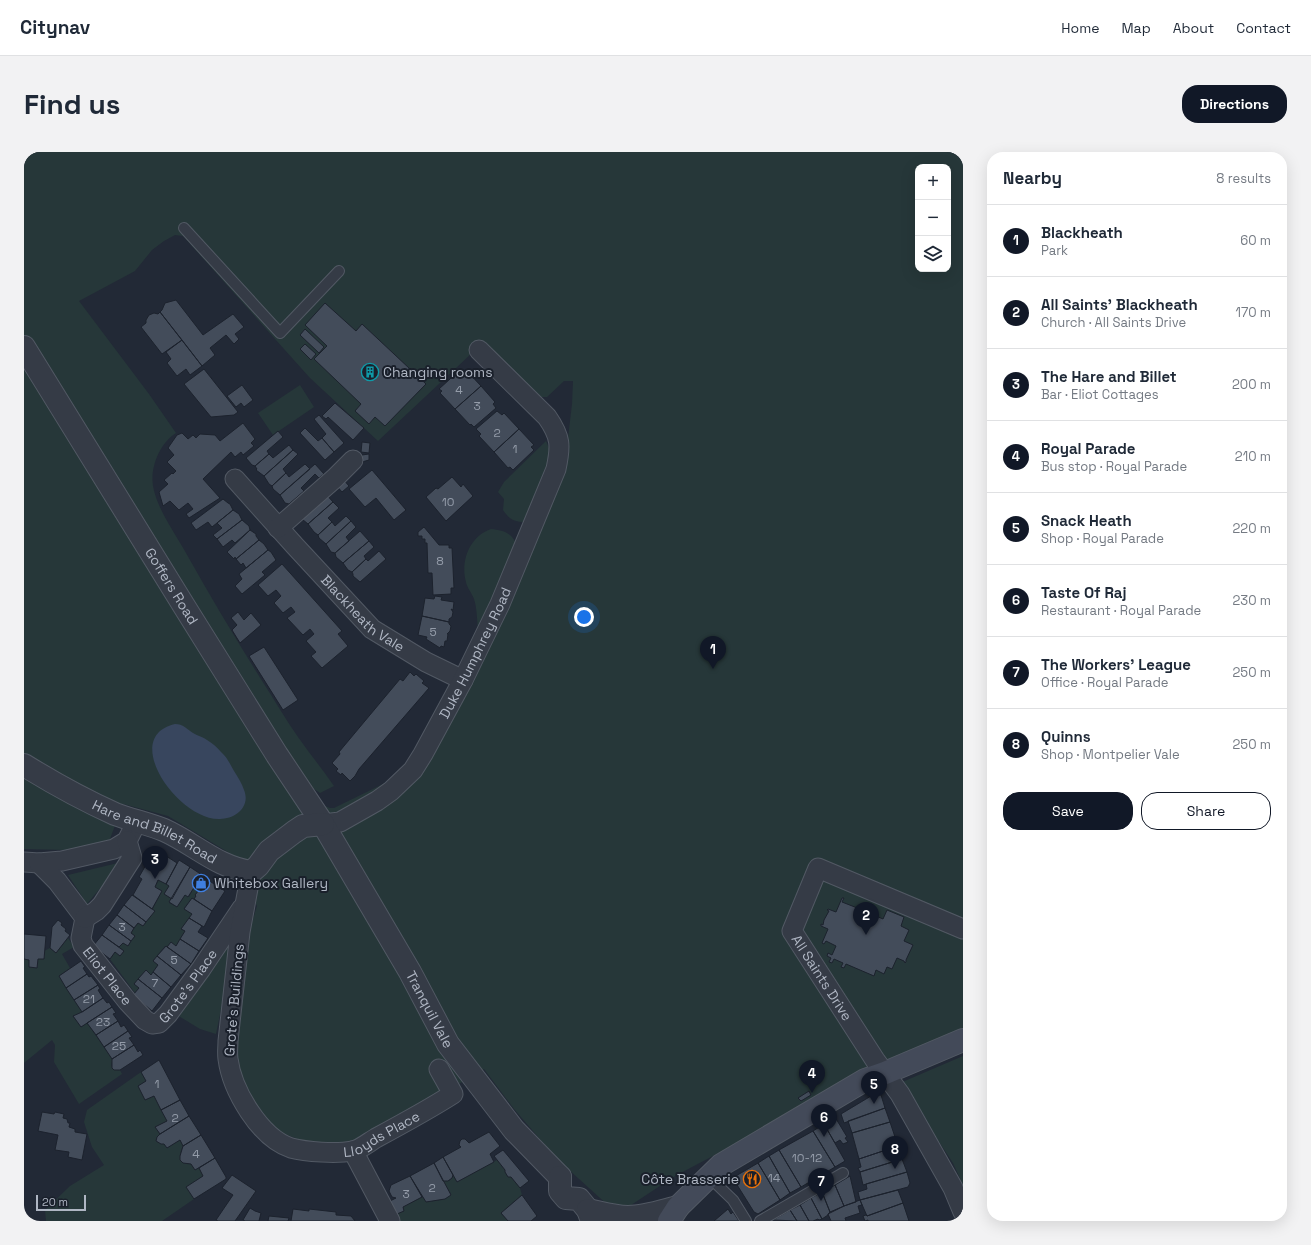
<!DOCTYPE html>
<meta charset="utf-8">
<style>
body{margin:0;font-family:"Space Grotesk",sans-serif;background:#f2f2f3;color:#1f2937}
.controls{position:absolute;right:12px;top:12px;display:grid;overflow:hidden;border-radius:8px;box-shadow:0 4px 16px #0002}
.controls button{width:36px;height:36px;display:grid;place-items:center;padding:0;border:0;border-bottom:1px solid #e0e1e3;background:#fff;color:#1f2937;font:20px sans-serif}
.scale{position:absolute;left:12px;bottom:10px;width:50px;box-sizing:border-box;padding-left:4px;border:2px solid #afb6c3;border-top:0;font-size:11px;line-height:14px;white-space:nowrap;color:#afb6c3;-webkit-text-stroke:3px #1a202b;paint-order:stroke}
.you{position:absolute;left:560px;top:465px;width:14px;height:14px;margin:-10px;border:3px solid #fff;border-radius:50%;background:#1a73e8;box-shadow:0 0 0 6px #1a73e833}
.badge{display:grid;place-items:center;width:26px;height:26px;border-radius:50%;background:#111827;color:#fff;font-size:13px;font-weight:700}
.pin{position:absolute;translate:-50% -33px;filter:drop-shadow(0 1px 2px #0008)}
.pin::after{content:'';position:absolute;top:21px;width:14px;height:12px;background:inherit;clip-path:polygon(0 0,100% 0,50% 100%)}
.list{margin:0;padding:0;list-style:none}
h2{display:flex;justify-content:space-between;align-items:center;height:52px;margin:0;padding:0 16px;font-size:17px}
h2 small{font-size:13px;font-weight:400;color:#747a83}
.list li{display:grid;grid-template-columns:26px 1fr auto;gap:12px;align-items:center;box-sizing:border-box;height:72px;padding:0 16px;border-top:1px solid #e0e1e3}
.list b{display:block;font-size:15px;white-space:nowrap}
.list p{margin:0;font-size:13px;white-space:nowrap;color:#747a83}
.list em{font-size:13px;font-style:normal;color:#747a83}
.actions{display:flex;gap:8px;padding:12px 16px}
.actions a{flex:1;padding:9px 0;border:1px solid #111827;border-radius:16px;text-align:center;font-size:14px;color:#111827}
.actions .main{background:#111827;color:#fff}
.icon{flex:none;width:22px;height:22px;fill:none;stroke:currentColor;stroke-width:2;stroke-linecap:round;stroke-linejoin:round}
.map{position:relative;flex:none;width:939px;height:1069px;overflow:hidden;border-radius:16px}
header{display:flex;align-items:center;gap:24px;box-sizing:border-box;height:56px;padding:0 20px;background:#fff;border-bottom:1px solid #e0e1e3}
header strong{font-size:19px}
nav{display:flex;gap:22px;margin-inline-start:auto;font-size:14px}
.intro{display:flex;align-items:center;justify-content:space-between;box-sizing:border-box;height:96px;padding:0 24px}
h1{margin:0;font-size:28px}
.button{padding:10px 18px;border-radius:16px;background:#111827;color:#fff;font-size:14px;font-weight:700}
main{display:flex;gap:24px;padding:0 24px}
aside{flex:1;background:#fff;border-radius:16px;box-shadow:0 4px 16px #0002}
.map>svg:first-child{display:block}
</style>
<header>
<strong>Citynav</strong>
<nav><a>Home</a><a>Map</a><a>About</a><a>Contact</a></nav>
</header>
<div class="intro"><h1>Find us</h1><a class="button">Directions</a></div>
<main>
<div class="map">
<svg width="939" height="1069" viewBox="0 0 939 1069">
<rect width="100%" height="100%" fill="#222936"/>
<path fill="#263739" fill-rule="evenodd" d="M0,0H939V878L869,909L651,1024L598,1059L587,1056L533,1007L490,957L460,917L396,955L337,986L324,990H294L277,988L254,980L227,947L217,923L214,909V879L226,777L233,754L207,702L144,664L99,652L86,687L84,689L43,698L0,697ZM894,15H924V117H894ZM151,83L159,84L286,226L354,289L448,201L514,245H523L540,229H549L548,252L544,286L532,298L470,455L382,613L367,627L357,633L310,656C298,657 293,644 287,635L296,641L310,634C299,618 286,602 274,585C262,568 251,549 240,532C213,489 187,446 162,401C151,381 133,357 129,334C126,315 136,291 152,281L125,242L55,149L111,119L128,98L140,89Z
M276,233L290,255L249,283L234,261Z
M522,289L525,296L527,306L501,370C490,370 485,367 479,358L480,347L474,340L480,330Z
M467,377C480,378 490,382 493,395L454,478C453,468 453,456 450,447C448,441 443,436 442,430C436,409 446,384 467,377Z
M98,710L63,752L44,723Z
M135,728L145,734L140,742L148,747L145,751L153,755L161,743L165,745L170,735L175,738L171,743L172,744L170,747L168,746L160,756L168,762L157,777L161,779L152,794L143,795L141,794L129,809L134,813L127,823L122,819L110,832L115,836L111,841L86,807L91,800L96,804L100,799L95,795L99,791L104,794L111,784L107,781L114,771L119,774L122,770L138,739L131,735Z
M44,786L50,795L38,802L46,816L35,824L58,860L49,864L57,875L63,871L89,908C85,914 89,919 96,918L98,922L55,952L30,910L31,893L28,888L0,911V807L5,808V815L13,816L14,807H20V799L26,796L32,801Z
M203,793H206L199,848L192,882L176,877L153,863Z
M939,904V1033L929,1011L876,931Z
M117,920L122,929L114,934L121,948L130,944L143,969L131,975L136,982L133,985L132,989L137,992H140L143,996L156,988L159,994L157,999L156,1008L159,1011L167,1012L171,1018L175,1016L179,1024L163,1035L170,1047L138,1069H22L21,1058L46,1034L80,1013L68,995L60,970L63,958Z
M473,1008L481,1018V1020L484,1025H487L496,1036L498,1043L477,1061L484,1069H375L373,1064V1062L380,1059L379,1055L398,1045L403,1050L421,1047L427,1042L419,1029H425L428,1026L429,1023L433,1030Z"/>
<path fill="#38465e" d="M151,572C159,572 163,577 169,581C174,584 179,585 183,588C188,591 193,595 197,600C203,605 206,612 210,619C214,625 218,632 220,638C227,655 211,667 196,667C155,669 95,585 151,572Z"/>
<path fill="#434c5a" stroke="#1c222d" d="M152,148L179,183L209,162L220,175L211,182L215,187L210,192L202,183L186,196L191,203L178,214L136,160L138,158L141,151Z
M301,151L332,179L338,172L402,232L361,274L351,265L345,272L331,259L337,252L290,207L303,194L281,173Z
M136,160L158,188L138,202L117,175L122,171V168L125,163L130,161L134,162Z
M281,177L300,195L295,201L276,183Z
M158,188L178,214L166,223L162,217L153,224L143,211L147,207L142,200Z
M281,192L292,202L287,208L276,197Z
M180,217L214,260L210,263L187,265L160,232Z
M437,217L439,220L442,218L457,234L431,257L416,241L418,239L415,237Z
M218,233L229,248L220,255L217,251L212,255L203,244Z
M457,234L471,250L469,252L472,256L450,275L447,272L446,273L431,257Z
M311,251L340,276L329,288L304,265L302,267L298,264Z
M473,259L478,263L480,261L495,277L470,300L455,284L457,282L452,277Z
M295,263L320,291L310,300L298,286L302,282L290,267Z
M219,271L231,287L227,291L230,294L219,303L217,300L211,305L207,300L179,327L196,346L165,366L162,362L169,357L164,351L155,358L146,349L139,354L135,340L144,332L140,328L148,321L149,322L152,319L143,310L150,303L144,296L153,283L158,281L164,287L169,283L172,286L176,282L191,283L196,289Z
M281,276L294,289L298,286L310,300L301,308L276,281Z
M495,277L510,293L507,295L510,298L489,318L486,315L484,316L470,300Z
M254,279L259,285L243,299L245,302L231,314L228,313L222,306Z
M338,290L346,291L345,301L337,300Z
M265,293L269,298L240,324L232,318L233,317L231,314L245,302L249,306Z
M269,298L274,302L259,317L262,321L248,334L245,332L240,324Z
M345,302V308L338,310V303Z
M281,312L286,317L256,343L249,337L248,334L262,321L265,325Z
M291,312L300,322L295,326L291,322L277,336L280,339L265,352L261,351L256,343Z
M348,318L382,358L370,368L352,346L341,355L325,337Z
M428,325L437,335L439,332L449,344L422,369L402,345L412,336L414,337Z
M318,326L325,334L318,340L311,332Z
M301,341L309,350L284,372L278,367Z
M199,347L204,351L206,352L209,358L188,375L184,370L172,378L167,371Z
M309,350L315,356L304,366L308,370L294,383L290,380L284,372Z
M209,358L215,362L218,368L193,387L189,383L198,376L193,371Z
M322,364L327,369L302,392L295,386L294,383L308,370L311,374Z
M218,368L225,374L226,378L211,391L208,388L199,395L193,387Z
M327,369L332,375L322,385L325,389L311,401L307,400L302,392Z
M400,375L415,393H425V396H428L430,436H427V442L409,443L408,421H404L403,391H401V387H398V384H394V380Z
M226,378L232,382V384L235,388L212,407L211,405L210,407L203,400Z
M336,379L345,389L319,411L312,405L311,401Z
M235,388L240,392L244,398L222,416L219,411L217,413L212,407Z
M345,389L350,395L340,404L342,407L328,420L324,418L319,411Z
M244,398L247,400L252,408L238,420L241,423L218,442L211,434L218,427L215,422Z
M355,399L362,407L336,430L329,424V422L328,420L342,407L344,409Z
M258,412L318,479L314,482L324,494L298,516L287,504L292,500L282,489L290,482L286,477L279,483L263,466L271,460L267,455L259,461L250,451L257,444L252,438L244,444L234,433Z
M411,444L418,445L417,448L430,450L429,458L427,457L429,460L428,465L425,467V470L398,464L401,446L410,447Z
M214,460L220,468L227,461L237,473L216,491L208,478L213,473L207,466Z
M398,464L425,470V472L427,474L426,479L423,482H424L423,489H421L420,495L417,494L416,496L402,487L403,485L394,483Z
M240,495L274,548L259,558L225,504Z
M386,520L390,524L392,522L400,529L398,531L405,536L335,617L331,624L326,629L318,621L317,623L312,619L314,617L308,611L316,602L315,600L376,527L379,529Z
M131,697L153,711L142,732L134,728L131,735L138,739L128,757L109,743L118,727L115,725Z
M155,708L166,715L148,747L140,742L145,734L142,732Z
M166,715L178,723L164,745L161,743L153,755L145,750Z
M178,723L184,727L177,739L170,735Z
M184,728L201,739L188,759L170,747L172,744L171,743L175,738L177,739Z
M108,743L131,759L122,770L100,753Z
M168,746L188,759L180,775L165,766L168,762L160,757Z
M818,746H820L818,750L841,759V758L844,759L843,760L859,767L863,758L880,765L877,774L885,778L880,789L889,793L882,808V810L881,811L880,809L873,806L868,817L863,815L860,822L852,818L850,824L822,812L820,816L817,815L819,811L810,807L808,811L805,810L807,806L803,804L804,801L808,803L812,794L802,789L800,792L798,791L804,777L797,774V772L799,773L800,768L805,759L803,758L804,757L812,760Z
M100,753L122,770L119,774L114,771L110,776L93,763Z
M93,763L110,776L107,781L111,784L107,789L85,773Z
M165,766L178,774L174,780L184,786L175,799L156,787L161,779L157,777Z
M34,768L38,771L37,773L42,777L41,779L46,783L32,801L26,796L28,775Z
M85,773L107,789L104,794L99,791L95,795L78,783Z
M0,782L22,784L20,807H14L13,816L5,815V808L0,807Z
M78,783L100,799L96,804L91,800L86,807L69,794Z
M156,787L175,799L167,812L143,795L147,790L152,794Z
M142,794L167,812L157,823L133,804Z
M133,804L157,823L147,835L129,820L134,813L129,809Z
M57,809L61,815L59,816L63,822L42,836L35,824Z
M122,818L127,823L129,820L147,835L138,846L114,827Z
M63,822L65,825L67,824L74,833L50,848L42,836Z
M114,827L138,846L128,859L109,843L115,836L110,832Z
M74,833L76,837L74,838L79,846L58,860L50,848Z
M79,846L83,851L85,850L88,855L57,875L49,864L58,860Z
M88,855L92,861L89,862L94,869L72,883L63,871Z
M94,869L97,875L100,873L104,879L80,895L72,883Z
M104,879L108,885L105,886L110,893L88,907L80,895Z
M110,893L114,900L116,898L119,903L96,918H90L88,916V907Z
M135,908L156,948L137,958L130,944L121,948L114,934L122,929L117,920Z
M785,939L787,943L777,949L774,946Z
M852,941L857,943L861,956L820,971L817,962Z
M156,948L165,964L136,982L131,975L143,969L137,958Z
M861,956L866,970L828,981L824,969Z
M18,960L30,962L31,960L40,962L39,966L43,967L44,971H46L45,975L51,977V980L63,982L58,1008L44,1005L45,1000L31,998L34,983L14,979Z
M165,964L177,983L159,994L156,988L143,996L140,992H137L132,989L133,985L136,982Z
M811,965L823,985L821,986L824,990L819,992L816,988L811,991L800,972Z
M866,970L874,994L835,1007L828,981Z
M800,972L821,1009L811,1015L789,979Z
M789,979L811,1015L777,1035L755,998Z
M465,980L476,994L466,1002L470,1010L433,1030L419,1005L437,995L435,993L436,989L438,987H441L445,991Z
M177,983L191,1006L171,1018L167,1012L159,1011L156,1008V1004L159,994Z
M874,994L878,1007L836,1020L834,1016L837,1015L835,1007Z
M479,998L505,1029L496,1036L487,1025H484L481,1020V1018L470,1004Z
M755,998L777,1035L766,1041L745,1004Z
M745,1004L766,1041L756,1048L734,1011Z
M419,1005L429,1023L428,1026L424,1029H419L410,1011Z
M191,1006L202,1025V1027L170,1047L162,1035L179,1024L175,1016Z
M878,1007L883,1020L839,1033L836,1020Z
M410,1011L427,1043L421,1047L402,1050L386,1024Z
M734,1011L756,1048L734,1062L730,1060L710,1028V1025Z
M883,1020L886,1031L884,1035L836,1048L834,1040L843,1037L842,1032Z
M208,1023L232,1039L211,1069H194L192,1068L209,1043L198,1036Z
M386,1024L398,1045L379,1055L380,1059L373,1062L366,1049L372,1046L368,1045L365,1039L367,1033Z
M826,1024L832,1050L820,1054L811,1033Z
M811,1033L820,1054L806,1060L798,1040Z
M874,1038L879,1051L843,1064L836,1048Z
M798,1040L806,1060L804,1062V1063L798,1067L787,1046Z
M498,1043L513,1064L507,1069H484L477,1061Z
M787,1046L798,1067L795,1068L794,1067L789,1069H785L776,1053Z
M836,1048L838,1053L834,1054L836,1061L821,1066L822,1069H807L804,1062L820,1054Z
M879,1051L885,1069H844V1068L841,1069L839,1064L842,1063L843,1064Z
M776,1053L785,1069H773L766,1058Z
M226,1056L231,1059L237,1061L235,1069H221L219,1068Z
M269,1057L285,1059V1057L312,1060V1063L327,1064L331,1069H267Z
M704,1057L707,1062L709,1060L715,1069H690Z
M766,1058L773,1069L749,1068Z
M245,1064L265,1066L264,1069H244Z"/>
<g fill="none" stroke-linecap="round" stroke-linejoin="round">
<defs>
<path id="service" d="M160,76L256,181L315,119
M684,1024L709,1048L722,1069
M736,1069L819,1021"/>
<g id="minor">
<path id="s1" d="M211,327L271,394L348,477L402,510L439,528"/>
<path d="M254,376L311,326L329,308"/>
<path id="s2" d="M299,672L316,670L353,649L367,639L389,618L399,602L439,528L476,452L532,317C537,294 537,285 523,265L455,198"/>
<path d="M0,710L15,711L38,709L90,697L103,689L113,669"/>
<path id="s3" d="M15,711L33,729L61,766L57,786L59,793L104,850L121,868L128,872L135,871L144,862L177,817L218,756"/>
<path id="s4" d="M227,720L216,780L204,889C204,895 203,901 204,907C208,938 236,986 267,996C282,1000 313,1002 328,999C336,998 345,990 352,986C378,972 404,958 429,942L415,917"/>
<path d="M61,766L72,759L78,753L108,706L103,689"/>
<path id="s5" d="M939,777L794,716L768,779L851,908L876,942L929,1036L939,1060"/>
<path d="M329,999L366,1069"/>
</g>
<g id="tertiary">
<path id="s6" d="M0,195L160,454L253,603L299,672L386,820L424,892L490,978L536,1025"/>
<path id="s7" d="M0,613C29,631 60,648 91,662C107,668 125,672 140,678C171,692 193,715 227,720L234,714L245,699L270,680L279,674L299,672"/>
<path d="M536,1025V1039L542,1046L555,1047L564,1058L568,1069"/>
<path d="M564,1058C578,1061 591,1065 604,1065C621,1065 638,1059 654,1055"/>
</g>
<path id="secondary" d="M645,1069L654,1055L697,1013L841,928L861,921L939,888"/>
</defs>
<use href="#service" stroke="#525964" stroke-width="12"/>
<use href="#minor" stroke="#525964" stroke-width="21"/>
<use href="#tertiary" stroke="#525964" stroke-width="24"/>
<use href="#secondary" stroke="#525964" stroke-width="24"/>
<use href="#service" stroke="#353b46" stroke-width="10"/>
<use href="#minor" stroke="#353b46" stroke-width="19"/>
<use href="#tertiary" stroke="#353b46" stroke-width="22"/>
<use href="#secondary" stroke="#434a59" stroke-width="22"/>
</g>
<defs>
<symbol id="building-ring" viewBox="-11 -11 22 22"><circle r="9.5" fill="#1a202b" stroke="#0f9aa8" stroke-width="1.5"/><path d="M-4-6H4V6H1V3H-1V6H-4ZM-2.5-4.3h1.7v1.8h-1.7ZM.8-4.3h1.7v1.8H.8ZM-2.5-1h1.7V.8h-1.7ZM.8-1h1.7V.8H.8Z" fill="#0f9aa8"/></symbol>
<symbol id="shop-ring" viewBox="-11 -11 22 22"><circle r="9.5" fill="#1a202b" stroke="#3f7fe0" stroke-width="1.5"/><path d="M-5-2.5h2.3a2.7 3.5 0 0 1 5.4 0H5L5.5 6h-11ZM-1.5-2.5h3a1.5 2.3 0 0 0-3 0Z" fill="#3f7fe0"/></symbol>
<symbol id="restaurant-ring" viewBox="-11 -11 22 22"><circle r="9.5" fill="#1a202b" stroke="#e8710a" stroke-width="1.5"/><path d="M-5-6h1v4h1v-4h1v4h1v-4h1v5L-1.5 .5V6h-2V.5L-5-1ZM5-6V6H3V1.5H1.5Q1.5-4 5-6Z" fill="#e8710a"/></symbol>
</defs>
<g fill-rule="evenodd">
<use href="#building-ring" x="336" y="210" width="20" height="20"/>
<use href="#shop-ring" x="167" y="721" width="20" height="20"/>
<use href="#restaurant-ring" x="718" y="1017" width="20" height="20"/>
</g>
<g text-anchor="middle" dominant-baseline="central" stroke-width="4" stroke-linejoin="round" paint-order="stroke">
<g font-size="12" fill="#949ca9">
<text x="435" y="238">4</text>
<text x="453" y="254">3</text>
<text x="473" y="281">2</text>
<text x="491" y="297">1</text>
<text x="424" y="350">10</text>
<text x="416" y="409">8</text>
<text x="409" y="480">5</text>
<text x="98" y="775">3</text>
<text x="150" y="808">5</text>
<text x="131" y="831">7</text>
<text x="65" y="847">21</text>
<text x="79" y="870">23</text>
<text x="95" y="894">25</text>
<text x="133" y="932">1</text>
<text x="151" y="966">2</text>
<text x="172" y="1002">4</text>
<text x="783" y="1006">10-12</text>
<text x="750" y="1026">14</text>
<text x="408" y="1036">2</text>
<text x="382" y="1042">3</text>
</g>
<g font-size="14" fill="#afb6c3" stroke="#1a202b" text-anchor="start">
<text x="359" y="220">Changing rooms</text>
<text x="190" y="731">Whitebox Gallery</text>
<text x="715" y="1027" text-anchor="end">Côte Brasserie</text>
</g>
<g font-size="14" fill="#afb6c3" stroke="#1a202b">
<text stroke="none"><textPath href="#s6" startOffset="281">Goffers Road</textPath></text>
<text stroke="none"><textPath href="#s1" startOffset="186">Blackheath Vale</textPath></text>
<text stroke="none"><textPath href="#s2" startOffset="240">Duke Humphrey Road</textPath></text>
<text stroke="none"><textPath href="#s7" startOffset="147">Hare and Billet Road</textPath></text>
<text stroke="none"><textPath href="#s3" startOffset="139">Eliot Place</textPath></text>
<text stroke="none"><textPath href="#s5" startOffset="281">All Saints Drive</textPath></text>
<text stroke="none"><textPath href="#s3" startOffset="259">Grote's Place</textPath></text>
<text transform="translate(210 848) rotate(-85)">Grote's Buildings</text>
<text stroke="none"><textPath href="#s6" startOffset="777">Tranquil Vale</textPath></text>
<text stroke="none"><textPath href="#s4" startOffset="397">Lloyds Place</textPath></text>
</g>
</g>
</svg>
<div class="controls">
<button>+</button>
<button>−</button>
<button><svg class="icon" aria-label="layers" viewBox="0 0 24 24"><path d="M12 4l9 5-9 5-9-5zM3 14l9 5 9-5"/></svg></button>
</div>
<div class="scale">20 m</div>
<div class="you"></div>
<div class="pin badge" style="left:689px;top:517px">1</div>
<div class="pin badge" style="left:842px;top:783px">2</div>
<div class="pin badge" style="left:131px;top:727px">3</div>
<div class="pin badge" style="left:788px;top:941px">4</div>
<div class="pin badge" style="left:850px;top:952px">5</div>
<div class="pin badge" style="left:800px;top:985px">6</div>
<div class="pin badge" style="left:797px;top:1049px">7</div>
<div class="pin badge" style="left:871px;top:1017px">8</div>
</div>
<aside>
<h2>Nearby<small>8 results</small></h2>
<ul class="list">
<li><span class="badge">1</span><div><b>Blackheath</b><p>Park</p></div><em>60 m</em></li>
<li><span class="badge">2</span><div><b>All Saints' Blackheath</b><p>Church · All Saints Drive</p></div><em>170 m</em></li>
<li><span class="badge">3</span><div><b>The Hare and Billet</b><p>Bar · Eliot Cottages</p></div><em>200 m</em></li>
<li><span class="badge">4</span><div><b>Royal Parade</b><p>Bus stop · Royal Parade</p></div><em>210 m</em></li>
<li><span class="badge">5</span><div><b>Snack Heath</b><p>Shop · Royal Parade</p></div><em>220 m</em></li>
<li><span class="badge">6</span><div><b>Taste Of Raj</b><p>Restaurant · Royal Parade</p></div><em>230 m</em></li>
<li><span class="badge">7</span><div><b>The Workers' League</b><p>Office · Royal Parade</p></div><em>250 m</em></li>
<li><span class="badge">8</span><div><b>Quinns</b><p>Shop · Montpelier Vale</p></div><em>250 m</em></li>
</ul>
<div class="actions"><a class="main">Save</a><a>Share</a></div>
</aside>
</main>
